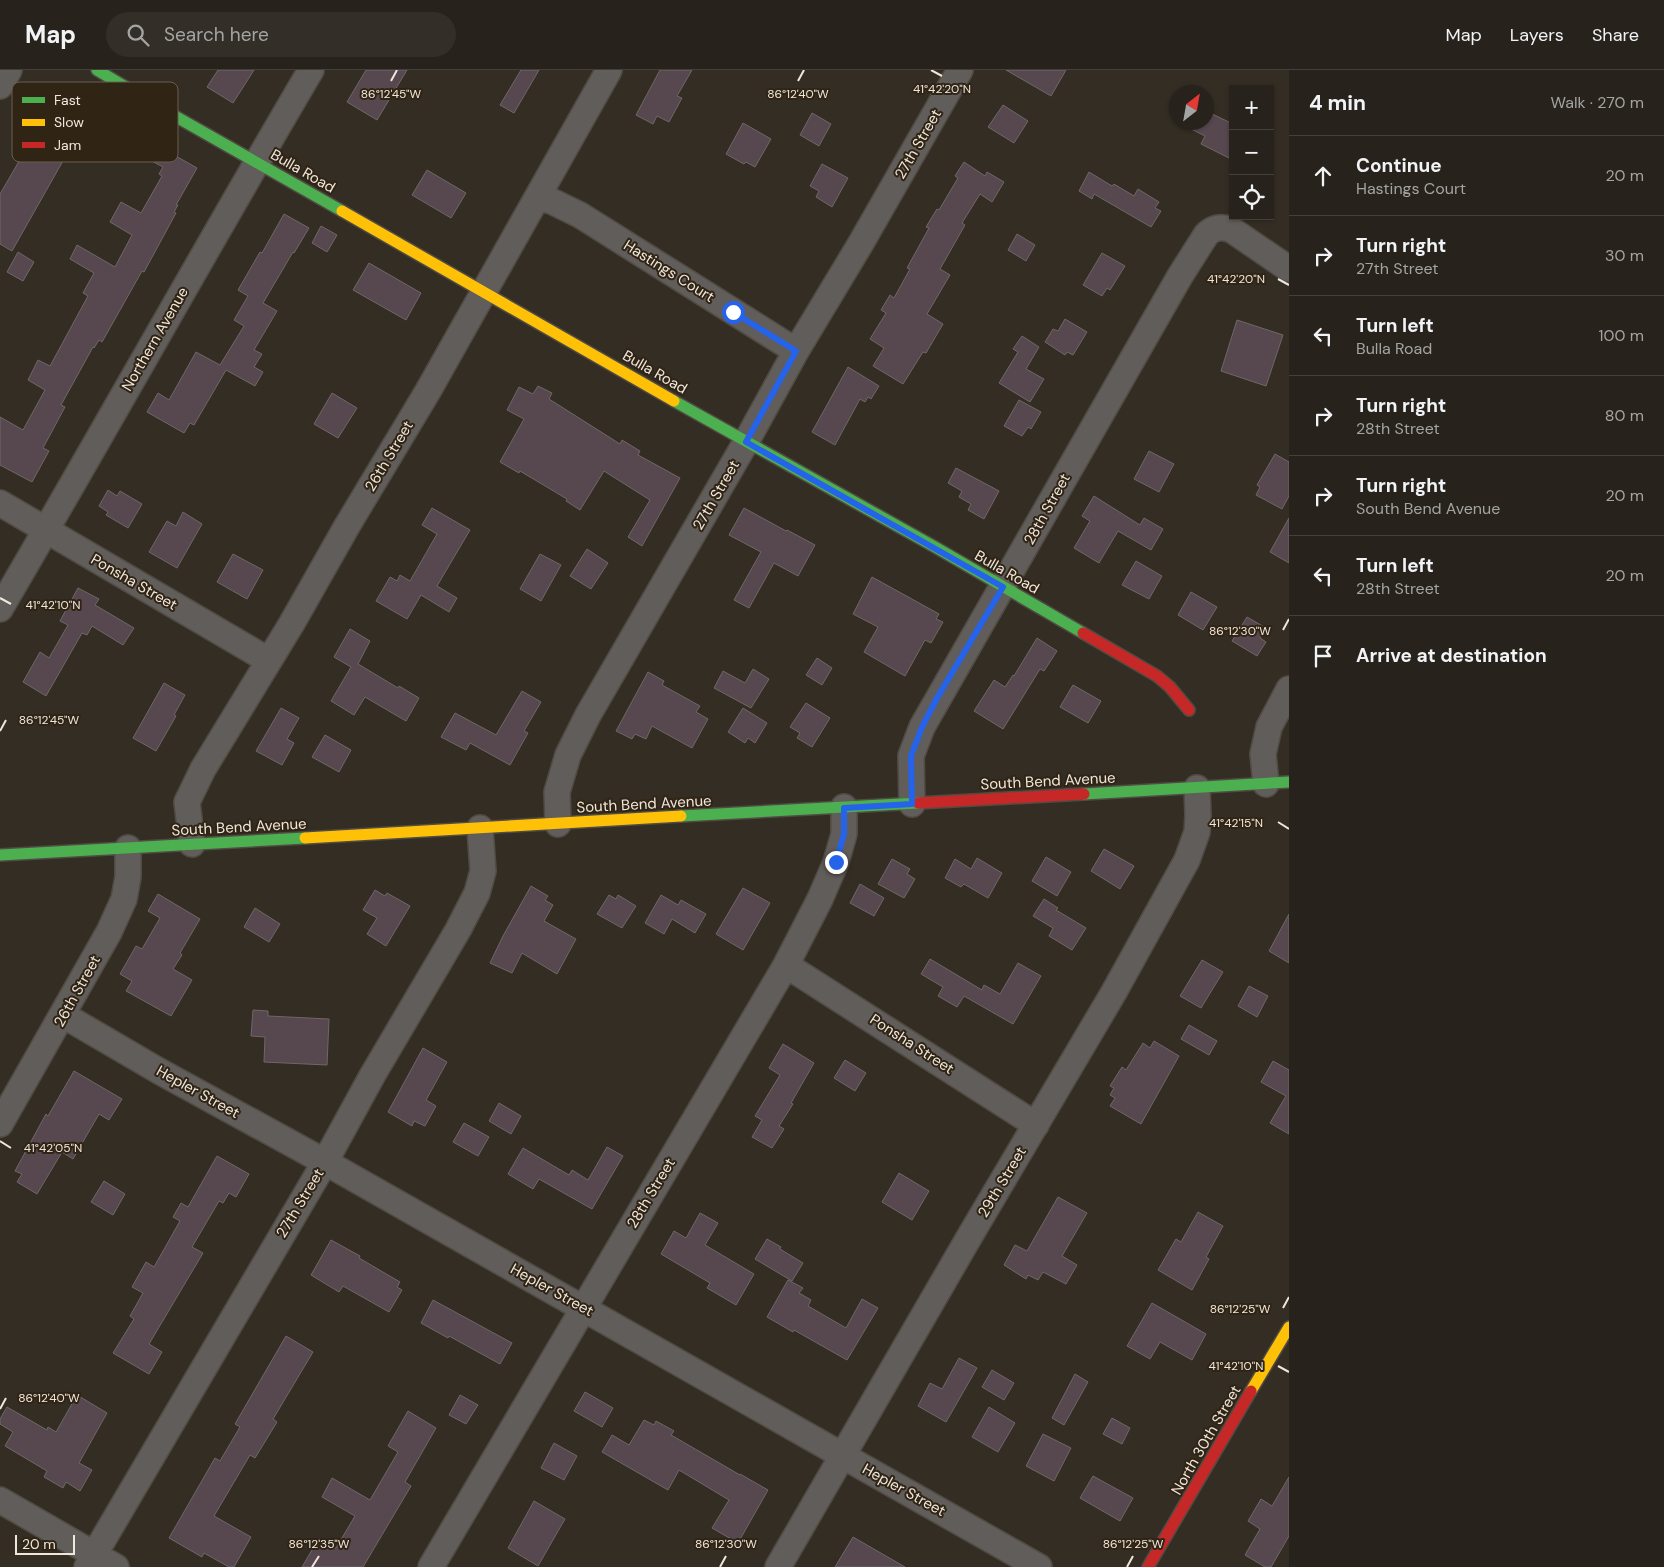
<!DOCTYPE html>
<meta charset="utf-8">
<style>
body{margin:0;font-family:"DM Sans",sans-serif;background:#332f28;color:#f1f3f6}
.controls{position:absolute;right:15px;top:15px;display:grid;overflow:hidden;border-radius:0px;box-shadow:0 1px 4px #0004}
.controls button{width:45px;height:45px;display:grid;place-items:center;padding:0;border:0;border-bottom:1px solid #433f3a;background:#27221b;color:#f1f3f6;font:25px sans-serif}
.compass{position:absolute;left:1169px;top:15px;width:45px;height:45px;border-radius:50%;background:#27221b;box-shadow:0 1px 4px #0004;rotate:31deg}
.scale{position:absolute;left:15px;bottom:12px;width:60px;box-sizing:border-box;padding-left:5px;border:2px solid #efe6dc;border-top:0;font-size:14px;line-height:18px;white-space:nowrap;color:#efe6dc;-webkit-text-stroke:4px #302415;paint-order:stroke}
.stop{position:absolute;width:15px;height:15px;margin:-11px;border:4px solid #2563eb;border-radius:50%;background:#fff}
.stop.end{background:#2563eb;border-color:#fff;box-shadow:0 1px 5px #0008}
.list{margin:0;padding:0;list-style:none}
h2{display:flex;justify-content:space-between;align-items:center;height:65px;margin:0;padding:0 20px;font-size:21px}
h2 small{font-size:16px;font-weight:400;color:#a4a4a3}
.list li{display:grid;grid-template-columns:32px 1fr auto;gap:15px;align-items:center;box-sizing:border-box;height:80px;padding:0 20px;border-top:1px solid #433f3a}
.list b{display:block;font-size:19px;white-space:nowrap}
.list p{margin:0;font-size:16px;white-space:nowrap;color:#a4a4a3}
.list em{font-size:16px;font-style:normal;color:#a4a4a3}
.icon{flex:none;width:28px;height:28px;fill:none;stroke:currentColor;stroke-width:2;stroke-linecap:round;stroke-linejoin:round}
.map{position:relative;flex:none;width:1289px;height:1497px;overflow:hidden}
header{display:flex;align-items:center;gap:30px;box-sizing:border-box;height:70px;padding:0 25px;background:#27221b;border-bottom:1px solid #433f3a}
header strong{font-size:24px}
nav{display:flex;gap:28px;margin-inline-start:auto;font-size:18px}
.search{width:350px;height:45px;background:#332f28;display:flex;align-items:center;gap:12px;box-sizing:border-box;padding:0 18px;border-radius:28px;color:#a4a4a3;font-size:19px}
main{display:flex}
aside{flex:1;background:#27221b}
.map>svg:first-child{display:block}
</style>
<header>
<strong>Map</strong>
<div class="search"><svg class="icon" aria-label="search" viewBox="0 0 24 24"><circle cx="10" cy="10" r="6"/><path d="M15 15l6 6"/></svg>Search here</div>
<nav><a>Map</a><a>Layers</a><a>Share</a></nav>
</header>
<main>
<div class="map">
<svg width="1289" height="1497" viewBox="0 0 1289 1497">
<rect width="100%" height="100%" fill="#342d24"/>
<path fill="#57474e" stroke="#6f6867" d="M218,0H254L233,33L207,17Z
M366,0H407L377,50L347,32Z
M521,0H539L514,43L500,35Z
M660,0H692L677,26L682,28L669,52L657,46L653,54L636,45Z
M1006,0H1066L1051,26Z
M58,13L88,31L86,35L197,98L176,135H178L174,142L176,143L144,202L142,201L102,272L99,270L94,278L93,277L61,335L65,337L43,378L49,381L32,412L0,395V347L23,360L45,320L28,310L38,290L50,296L88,226L83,223L94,203L70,189L77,175L115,197L132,165L110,152L121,132L141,143L162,106L159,104L163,97L116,72L113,78L81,59L12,181L0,174V124L32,69L28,67Z
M1003,35L1028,51L1014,73L988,57Z
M1206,41L1233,54V90L1201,74L1205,66L1177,52H1206Z
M812,43L831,54L819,76L800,65Z
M743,53L771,69L755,97L746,92L744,94L726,84Z
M964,92L985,106L987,102L1004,112L992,132L980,124L962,153L965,155L940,199L950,205L927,244L943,254L926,283L923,282L903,314L873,296L884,278L870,269L886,243L881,240L890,225L894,228L910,199L907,198L929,158L926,157L937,139L939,140L958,108L955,106Z
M822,94L848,108L832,137L816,127L819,121L810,116Z
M427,100L466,123L451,148L412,125Z
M1089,102L1112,116L1114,114L1134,126L1138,119L1159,132L1155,138L1161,141L1151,157L1094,124L1092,129L1079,121Z
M284,144L309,158L294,183L293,182L263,233L277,241L254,280L262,284L254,297L263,302L255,316L226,300L194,355L190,353L184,363L147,342L158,323L169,330L196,282L220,295L244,256L234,250L248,226L238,220L260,182L262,183Z
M321,156L337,165L327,182L312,173Z
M1017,164L1035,175L1026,191L1008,180Z
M18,182L34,192L23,211L7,202Z
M1102,183L1125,196L1110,220L1107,218L1102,226L1083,215Z
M369,193L421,223L406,250L353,220Z
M1065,249L1087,262L1073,285L1067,282L1065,285L1045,272L1053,259L1058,261Z
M1237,250L1283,265L1266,316L1221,301Z
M1022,266L1039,277L1026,299L1044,309L1030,332L999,313L1018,282L1013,279Z
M848,297L879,316L871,329L868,327L865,332L860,329L835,375L812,362Z
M538,316L552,323L549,329L620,374L622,370L640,381L638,385L680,408L642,476L628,467L650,430L604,401L580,440L566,431L567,429L520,401L519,403L500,392L524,349L507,340L519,317L533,324Z
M332,323L357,338L338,368L314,354Z
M1019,330L1041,342L1031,359L1028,357L1022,366L1004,356Z
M1149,381L1174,394L1159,422L1134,409Z
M1275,384L1289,392V426L1282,439L1256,425L1260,417L1257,415Z
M956,398L999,421L984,449L968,440L971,434L959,427L962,421L948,413Z
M108,420L117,426L120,421L142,434L128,458L106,445L108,442L99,436Z
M1094,426L1140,455L1144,448L1163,459L1151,480L1118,461L1099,493L1074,478L1090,451L1082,446Z
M432,438L470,460L437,516L457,528L449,542L421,525L407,549L376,531L390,507L397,511L400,505L410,511L437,464L422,455Z
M744,438L786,461L787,460L815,475L798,506L774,493L749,538L734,530L761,482L729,465Z
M183,442L202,454L177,498L149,482L167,451L176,456Z
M1289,448V493L1270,482Z
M587,479L608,493L591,519L570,506Z
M233,484L263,500L247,529L217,512Z
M540,484L561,495L541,531L520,519Z
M1136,491L1162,506L1149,529L1122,515Z
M872,507L939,544L936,549L943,552L931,573L925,570L905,606L864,582L878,557L853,544Z
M78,518L99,529L95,535L134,558L123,575L92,556L87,565L82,563L46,626L23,612L40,582L49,588L68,555L60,551Z
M1191,522L1217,537L1203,560L1178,545Z
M1247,547L1266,558L1260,568L1266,572L1257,586L1232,571Z
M350,559L370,571L358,594L398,618L399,616L419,628L406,651L365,627L354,645L331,631L351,597L334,587Z
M1037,568L1057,581L1044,601L1040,599L1003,659L974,641L994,610L1005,617L1013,605L1014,606Z
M817,588L832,598L822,615L806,605Z
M753,599L769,609L751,638L714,618L723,601L745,613Z
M648,602L664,611L662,615L700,636L696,642L708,649L692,678L652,656L646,669L635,664L632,669L616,661Z
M164,613L185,625L174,645L176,646L156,681L133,668Z
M1073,615L1101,631L1088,653L1060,637Z
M522,621L541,632L524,661L528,663L510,695L470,673L466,680L441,667L455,643L496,665Z
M806,633L830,648L812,677L797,668L800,663L790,657Z
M281,638L299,648L287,669L294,673L282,695L256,681Z
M743,638L767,653L755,673L748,668L745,673L728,662Z
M325,665L351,680L339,702L312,687Z
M1104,779L1134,796L1120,819L1091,801Z
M1046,787L1071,802L1057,826L1032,811Z
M977,788L1002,803L988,828L964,814L961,817L945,808L955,789L971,799Z
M892,789L910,799L907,804L915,809L904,828L878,814Z
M860,814L884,828L874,846L850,833Z
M531,816L548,826L545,830L553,835L544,851L576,869L557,904L522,883L512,903L490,893L503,866Z
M743,818L770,833L743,880L716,864Z
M375,820L385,826L387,823L410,836L386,876L367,864L377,848L363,840Z
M158,824L200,849L180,883L182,885L173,899L192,910L171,946L126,921L132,911L120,904L136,876L142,879L160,848L148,841Z
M609,825L616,829L618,825L636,836L622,858L597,844Z
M661,825L678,835L681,830L706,844L695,863L672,849L664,864L645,853Z
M1044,829L1058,838L1056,840L1086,858L1072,880L1049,866L1053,858L1033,846Z
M255,838L280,854L269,872L244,857Z
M1289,844V893L1269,881Z
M930,889L982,920L984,915L1000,924L1018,893L1041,906L1013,954L964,926L957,937L938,926L943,917L921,904Z
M1202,890L1223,902L1201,938L1180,926Z
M1249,916L1268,926L1257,947L1238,936Z
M253,940L268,941V946L329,949L327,995L264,992L265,967L251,966Z
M1189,955L1217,971L1209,985L1181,969Z
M1154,971L1179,986L1141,1054L1110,1036L1115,1028L1110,1025L1114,1018L1110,1016L1122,997L1126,1000L1143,973L1150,978Z
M783,974L814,993L791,1033L793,1034L779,1056L784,1059L772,1078L752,1067L762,1050L755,1046L780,1005L769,998Z
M423,978L447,992L426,1030L436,1036L425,1056L414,1051L412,1056L388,1042Z
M845,990L866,1003L855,1021L834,1008Z
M1273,991L1289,1000V1064L1270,1053L1286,1026L1261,1012Z
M74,1001L122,1029L109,1050L99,1044L73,1089L62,1082L37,1124L17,1112L22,1104L15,1101L46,1044L48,1046Z
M499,1033L521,1046L511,1064L489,1051Z
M464,1053L489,1067L478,1086L453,1072Z
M607,1077L623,1086L592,1139L539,1109L533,1119L508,1104L523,1078L569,1105L572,1100L588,1110Z
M217,1086L249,1104L236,1127L229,1123L223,1133L219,1131L192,1177L203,1183L149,1274L162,1282L149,1304L113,1283L134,1249L130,1246L143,1223L132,1217L146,1192L154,1197L180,1151L173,1147L181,1133L188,1137Z
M899,1103L929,1121L912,1150L882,1132Z
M104,1111L125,1124L113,1145L91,1132Z
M1058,1127L1087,1143L1062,1186L1077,1195L1066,1214L1043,1202L1038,1210L1028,1205L1026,1209L1004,1195L1015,1175L1027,1181Z
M1198,1142L1223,1156L1206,1187L1209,1189L1192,1220L1158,1200L1176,1169L1181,1172Z
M700,1143L718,1153L705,1175L754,1204L736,1235L707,1218L710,1213L661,1184L674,1161L686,1168Z
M767,1169L781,1177L780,1179L803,1193L792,1211L755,1189Z
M331,1170L360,1186L359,1188L400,1212L397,1217L402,1220L389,1242L343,1216L339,1222L311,1205Z
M788,1210L803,1218L799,1223L811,1230L808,1236L846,1258L862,1229L878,1238L847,1290L794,1260L793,1262L767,1247Z
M433,1230L512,1273L500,1294L449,1266L448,1268L421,1253Z
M1152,1233L1206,1264L1192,1290L1160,1272L1150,1289L1127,1276Z
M286,1266L313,1282L273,1349L277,1352L255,1388L250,1385L214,1446L251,1467L234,1497H229L204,1483L202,1487L169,1468L215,1388L220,1391L240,1357L235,1354Z
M959,1288L977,1298L946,1352L918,1336L930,1313L942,1319Z
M992,1300L1014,1313L1004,1330L982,1317Z
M1075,1304L1088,1312L1064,1355L1052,1348Z
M585,1322L613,1338L602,1357L574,1341Z
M77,1325L107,1343L79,1393L92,1400L80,1421L66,1412L63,1418L44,1407L47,1401L5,1376L13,1362L0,1354V1349L7,1337L47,1360L48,1357L56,1362Z
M460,1325L478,1335L466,1354L449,1345Z
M989,1337L1015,1353L998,1382L972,1367Z
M408,1341L436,1358L405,1412L411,1416L363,1497H302L319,1468L336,1478L355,1446L322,1427L332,1408L370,1430L398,1382L388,1376Z
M1112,1348L1130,1358L1122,1374L1103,1364Z
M644,1350L654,1355L656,1351L674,1361L671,1365L740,1405V1404L768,1420L738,1473L712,1458L729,1430L679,1400L668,1420L602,1382L612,1365L629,1375Z
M1043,1364L1071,1378L1054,1411L1026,1396Z
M554,1373L577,1386L564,1410L541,1398Z
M1093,1406L1133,1428L1120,1451L1080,1428Z
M1289,1407V1466L1271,1497H1265L1245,1485L1260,1459L1248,1451L1261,1429L1272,1436Z
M534,1431L565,1449L538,1496L508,1478Z
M853,1467L905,1497H835Z"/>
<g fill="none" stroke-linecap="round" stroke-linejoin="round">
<defs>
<path id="street" d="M0,16L9,0
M539,125L580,145L796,281
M0,433L268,590
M0,539C105,360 206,178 311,0
M1266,714L1263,684L1269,657L1289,619
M912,734L911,686L922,657L1180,206L1206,165C1213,157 1222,156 1232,160L1289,199
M558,754L557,722L568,685L588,645L746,372L796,281L861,173L960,0
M192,774L187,732L203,699L292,553L347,456L428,321L609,0
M786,895L1036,1055
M63,945L159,1001L325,1092L1039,1497
M0,1054L109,862L124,829L128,807V778
M0,1430L116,1497
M87,1497L325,1092L372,1006L458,860L477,823L483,801L480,758
M431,1497L786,895L820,829L836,792L844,764V737
M778,1497L971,1164L1114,922L1187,790L1197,762L1198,745L1197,718"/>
<path id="fast" d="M97,0L166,41L342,141
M674,331L935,477L1083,563
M1084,724L1289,712
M681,746L918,733
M0,785L305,768"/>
<path id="slow" d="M342,141L674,331
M305,768L681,746
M1251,1321L1289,1257"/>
<path id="jam" d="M1083,563L1157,606L1170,617L1189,640
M918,733L1084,724
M1148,1497L1251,1321"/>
</defs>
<use href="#street" stroke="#504b43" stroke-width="28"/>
<use href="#fast" stroke="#504b43" stroke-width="14"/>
<use href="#slow" stroke="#504b43" stroke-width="14"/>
<use href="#jam" stroke="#504b43" stroke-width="14"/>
<use href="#street" stroke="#605d5a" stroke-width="25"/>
<use href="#fast" stroke="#4caf50" stroke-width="11"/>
<use href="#slow" stroke="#ffc107" stroke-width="11"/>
<use href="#jam" stroke="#c62828" stroke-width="11"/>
</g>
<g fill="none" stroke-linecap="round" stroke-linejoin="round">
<path stroke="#2563eb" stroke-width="6" d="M733,242L796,281L746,372L1003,517L937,628L922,657L911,686L912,734L844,738V764L836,792"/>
</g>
<path fill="none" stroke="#efe6dc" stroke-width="2" d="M931,0L942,6M391,11L397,0M798,11L804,0M1278,209L1289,215M0,528L11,534M1283,560L1289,549M0,661L6,650M1278,752L1289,759M0,1071L11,1078M1283,1238L1289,1227M1278,1296L1289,1302M0,1339L6,1328M312,1497L319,1486M720,1497L726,1486M1127,1497L1133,1486"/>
<g text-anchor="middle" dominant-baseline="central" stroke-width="4" stroke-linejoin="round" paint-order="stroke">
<g font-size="15" fill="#efe6dc" stroke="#302415">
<text transform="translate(918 74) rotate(-60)">27th Street</text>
<text transform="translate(303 101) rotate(30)">Bulla Road</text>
<text transform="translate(669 201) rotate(32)">Hastings Court</text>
<text transform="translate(155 269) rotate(-60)">Northern Avenue</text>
<text transform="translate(655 302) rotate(30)">Bulla Road</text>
<text transform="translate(389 386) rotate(-59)">26th Street</text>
<text transform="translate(716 425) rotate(-60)">27th Street</text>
<text transform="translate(1047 439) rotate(-61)">28th Street</text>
<text transform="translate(1007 502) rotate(30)">Bulla Road</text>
<text transform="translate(134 512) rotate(30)">Ponsha Street</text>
<text transform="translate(1048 711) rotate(-3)">South Bend Avenue</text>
<text transform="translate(644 734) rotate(-3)">South Bend Avenue</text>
<text transform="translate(239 757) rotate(-3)">South Bend Avenue</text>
<text transform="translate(77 921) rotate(-61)">26th Street</text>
<text transform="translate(912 974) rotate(33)">Ponsha Street</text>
<text transform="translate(198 1022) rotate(29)">Hepler Street</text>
<text transform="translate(1002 1112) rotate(-59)">29th Street</text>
<text transform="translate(651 1123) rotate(-59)">28th Street</text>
<text transform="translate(300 1133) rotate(-59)">27th Street</text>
<text transform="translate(552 1220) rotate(29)">Hepler Street</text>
<text transform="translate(1206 1370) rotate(-60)">North 30th Street</text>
<text transform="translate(904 1420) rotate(29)">Hepler Street</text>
</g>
</g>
<rect x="12" y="12" width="166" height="80" rx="8" fill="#302415" stroke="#695e51" stroke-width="1"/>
<rect x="22" y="27" width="23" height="6" fill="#4caf50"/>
<rect x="22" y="49" width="23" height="7" fill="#ffc107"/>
<rect x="22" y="72" width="23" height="6" fill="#c62828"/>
<g font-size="14" fill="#efe6dc">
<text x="54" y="35">Fast</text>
<text x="54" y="57">Slow</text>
<text x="54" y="80">Jam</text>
</g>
<g font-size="12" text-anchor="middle" fill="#efe6dc" stroke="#302415" stroke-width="4" stroke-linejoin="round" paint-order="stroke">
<text x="942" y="23">41°42'20"N</text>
<text x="391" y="28">86°12'45"W</text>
<text x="798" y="28">86°12'40"W</text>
<text x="1236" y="213">41°42'20"N</text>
<text x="53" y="539">41°42'10"N</text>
<text x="1240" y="565">86°12'30"W</text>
<text x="49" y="654">86°12'45"W</text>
<text x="1236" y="757">41°42'15"N</text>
<text x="53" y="1082">41°42'05"N</text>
<text x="1240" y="1243">86°12'25"W</text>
<text x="1236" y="1300">41°42'10"N</text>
<text x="49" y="1332">86°12'40"W</text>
<text x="319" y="1478">86°12'35"W</text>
<text x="726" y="1478">86°12'30"W</text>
<text x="1133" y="1478">86°12'25"W</text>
</g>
</svg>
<div class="controls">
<button>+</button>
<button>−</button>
<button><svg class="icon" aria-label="locate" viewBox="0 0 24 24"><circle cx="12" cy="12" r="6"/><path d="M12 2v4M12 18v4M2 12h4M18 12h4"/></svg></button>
</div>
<svg class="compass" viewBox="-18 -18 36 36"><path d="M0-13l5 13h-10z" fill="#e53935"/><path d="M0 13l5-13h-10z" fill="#a4a4a3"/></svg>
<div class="scale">20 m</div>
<div class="stop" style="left:733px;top:242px"></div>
<div class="stop end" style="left:836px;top:792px"></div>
</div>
<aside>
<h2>4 min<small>Walk · 270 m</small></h2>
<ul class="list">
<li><svg class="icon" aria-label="ahead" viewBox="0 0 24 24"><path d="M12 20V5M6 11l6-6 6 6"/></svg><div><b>Continue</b><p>Hastings Court</p></div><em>20 m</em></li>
<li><svg class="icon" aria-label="right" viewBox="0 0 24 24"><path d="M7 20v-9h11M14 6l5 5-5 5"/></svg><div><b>Turn right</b><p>27th Street</p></div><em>30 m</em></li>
<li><svg class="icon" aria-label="left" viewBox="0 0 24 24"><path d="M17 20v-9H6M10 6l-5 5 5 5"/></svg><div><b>Turn left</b><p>Bulla Road</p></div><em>100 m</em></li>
<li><svg class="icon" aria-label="right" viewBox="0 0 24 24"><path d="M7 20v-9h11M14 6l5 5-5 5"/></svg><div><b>Turn right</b><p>28th Street</p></div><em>80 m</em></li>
<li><svg class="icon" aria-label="right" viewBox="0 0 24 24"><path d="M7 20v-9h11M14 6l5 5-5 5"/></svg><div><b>Turn right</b><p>South Bend Avenue</p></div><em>20 m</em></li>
<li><svg class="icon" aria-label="left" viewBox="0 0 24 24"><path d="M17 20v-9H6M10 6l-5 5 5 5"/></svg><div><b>Turn left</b><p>28th Street</p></div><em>20 m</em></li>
<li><svg class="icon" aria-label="arrive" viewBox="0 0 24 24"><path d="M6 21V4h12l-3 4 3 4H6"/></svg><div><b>Arrive at destination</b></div></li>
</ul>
</aside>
</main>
